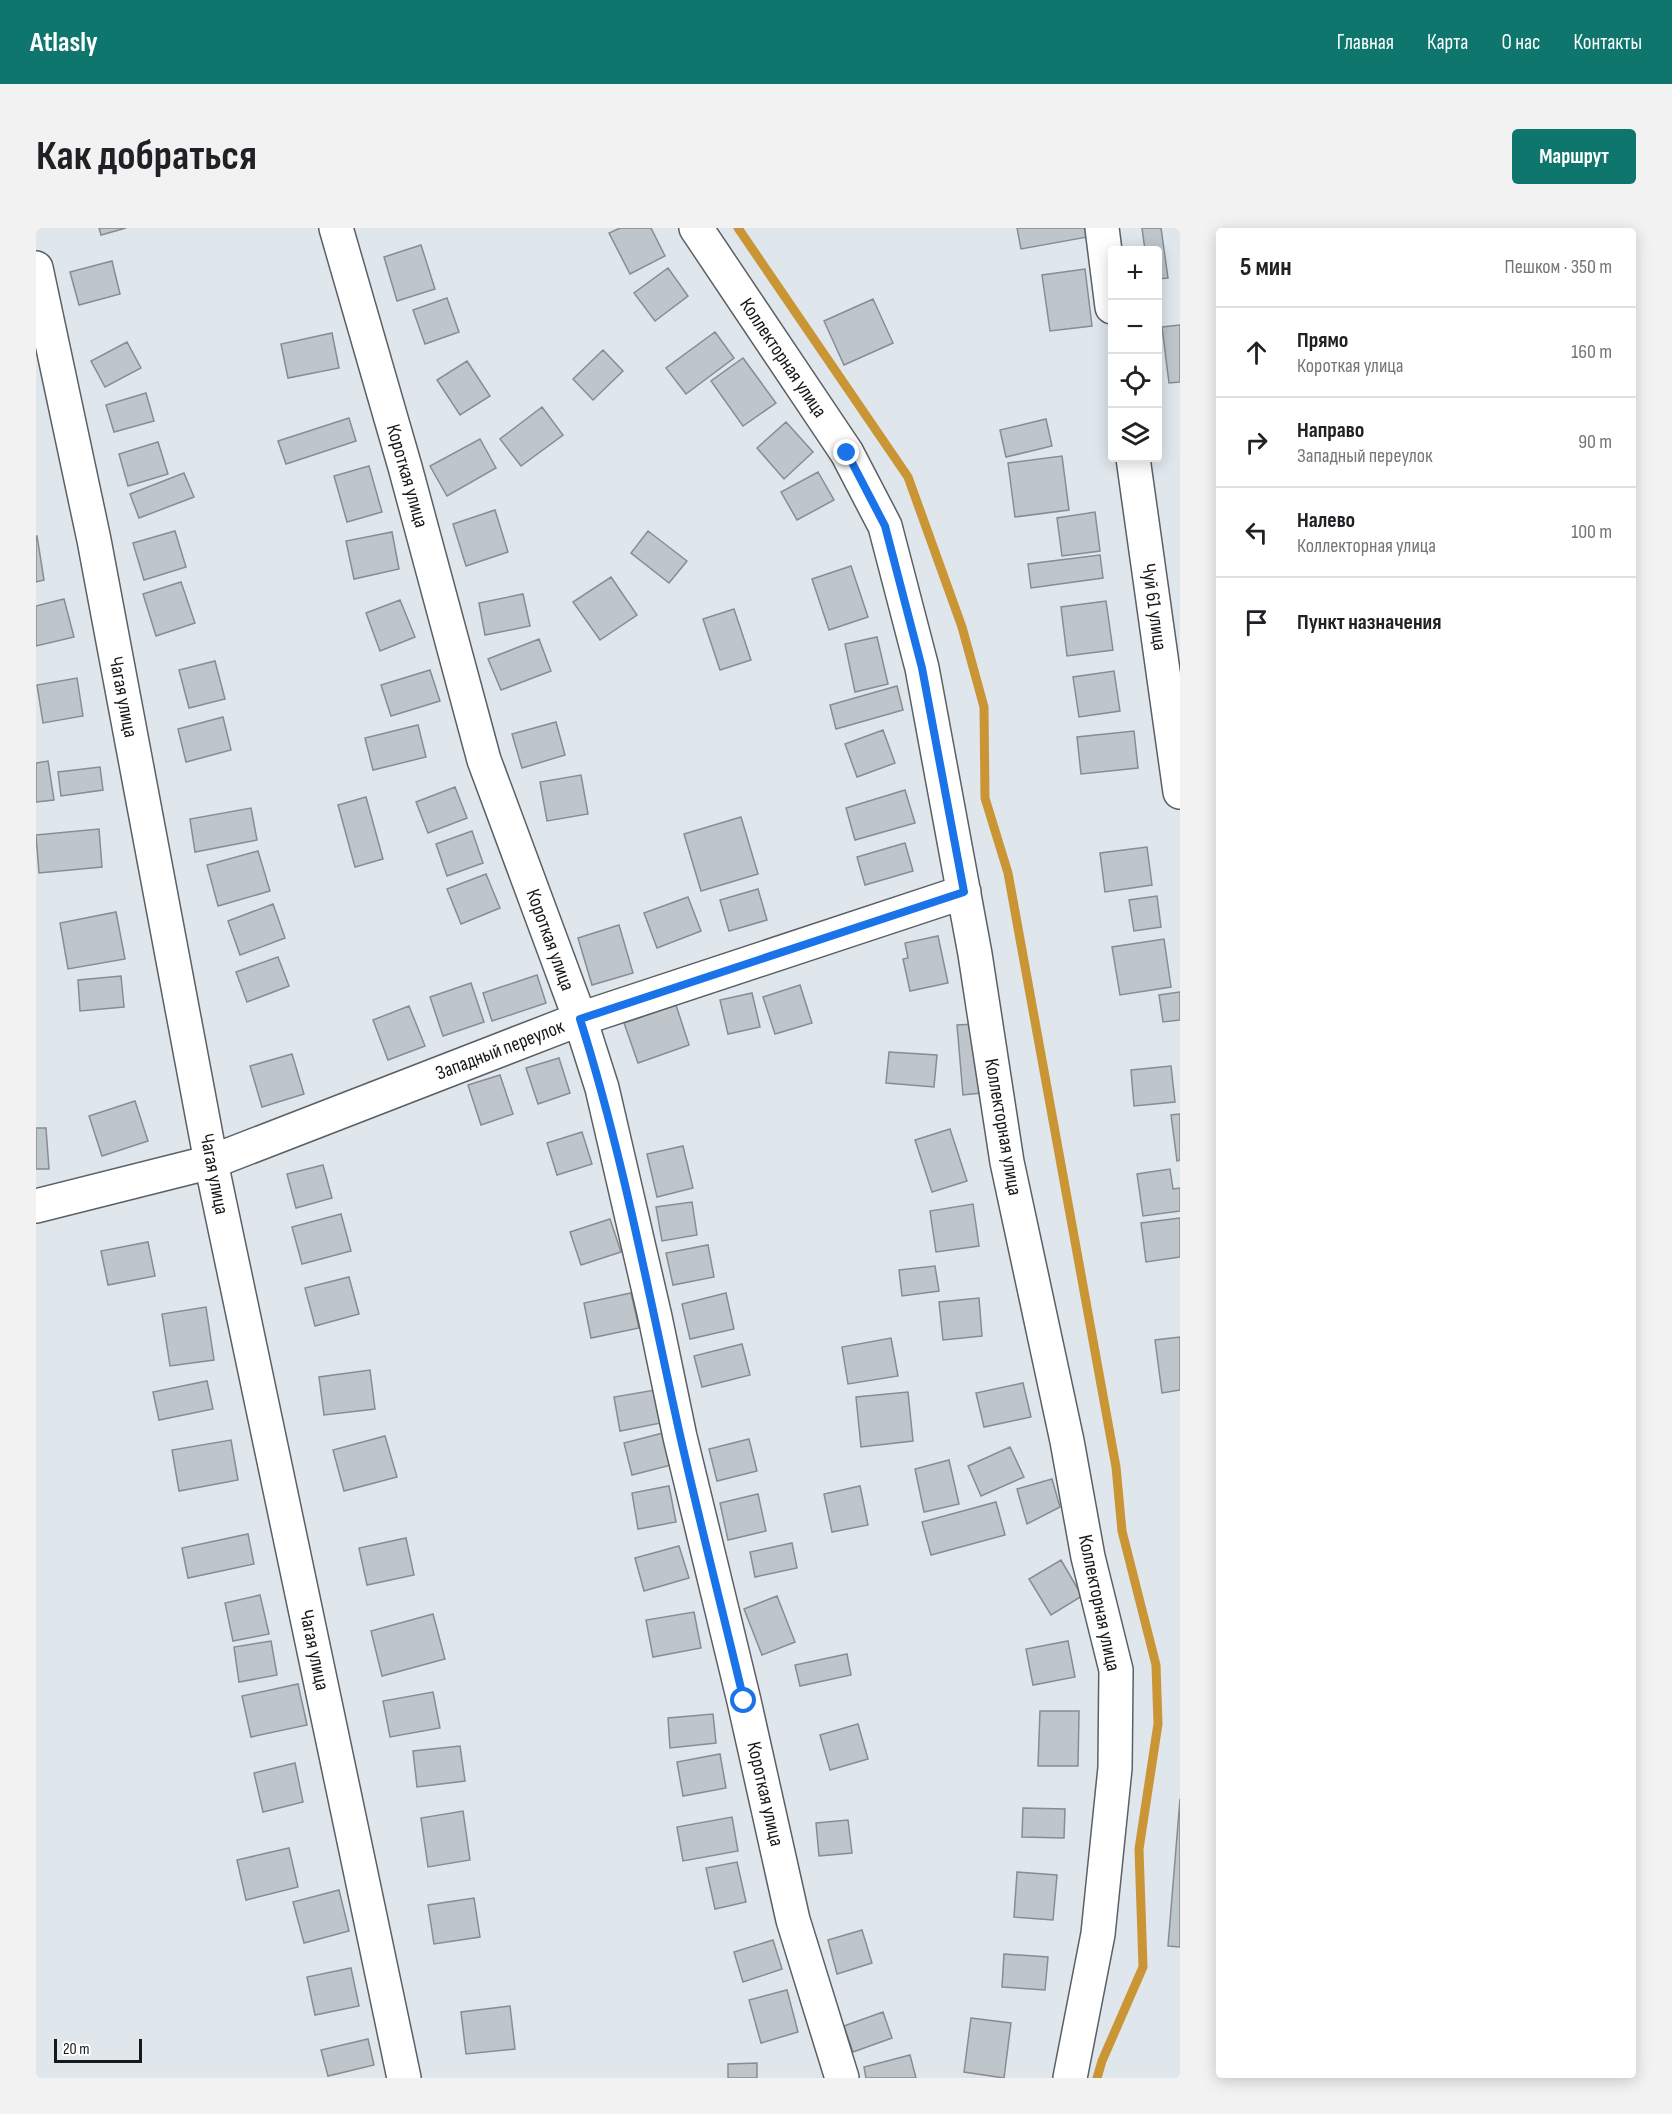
<!DOCTYPE html>
<html lang="ru">
<meta charset="utf-8">
<style>
body{margin:0;font-family:"Sofia Sans Condensed",sans-serif;background:#f2f2f2;color:#202124}
.controls{position:absolute;right:18px;top:18px;display:grid;overflow:hidden;border-radius:6px;box-shadow:0 3px 15px #0003}
.controls button{width:54px;height:54px;display:grid;place-items:center;padding:0;border:0;border-bottom:2px solid #e0e0e0;background:#fff;color:#202124;font:30px sans-serif}
.scale{position:absolute;left:18px;bottom:15px;width:88px;box-sizing:border-box;padding-left:6px;border:3px solid #16181a;border-top:0;font-size:16px;line-height:21px;white-space:nowrap;color:#16181a;-webkit-text-stroke:4px #fff;paint-order:stroke}
.stop{position:absolute;width:18px;height:18px;margin:-14px;border:4px solid #1a73e8;border-radius:50%;background:#fff}
.stop.end{background:#1a73e8;border-color:#fff;box-shadow:0 2px 6px #0008}
.list{margin:0;padding:0;list-style:none}
h2{display:flex;justify-content:space-between;align-items:center;height:78px;margin:0;padding:0 24px;font-size:26px}
h2 small{font-size:20px;font-weight:400;color:#757577}
.list li{display:grid;grid-template-columns:39px 1fr auto;gap:18px;align-items:center;box-sizing:border-box;height:90px;padding:0 24px;border-top:2px solid #e0e0e0}
.list b{display:block;font-size:22px;white-space:nowrap}
.list p{margin:0;font-size:20px;white-space:nowrap;color:#757577}
.list em{font-size:20px;font-style:normal;color:#757577}
.icon{flex:none;width:33px;height:33px;fill:none;stroke:currentColor;stroke-width:2;stroke-linecap:round;stroke-linejoin:round}
.map{position:relative;flex:none;width:1144px;height:1850px;overflow:hidden;border-radius:6px}
header{display:flex;align-items:center;gap:36px;box-sizing:border-box;height:84px;padding:0 30px;background:#0f766e;color:#fff}
header strong{font-size:28px}
nav{display:flex;gap:33px;margin-inline-start:auto;font-size:21px}
.intro{display:flex;align-items:center;justify-content:space-between;box-sizing:border-box;height:144px;padding:0 36px}
h1{margin:0;font-size:42px}
.button{padding:15px 27px;border-radius:6px;background:#0f766e;color:#fff;font-size:21px;font-weight:700}
main{display:flex;gap:36px;padding:0 36px}
aside{flex:1;background:#fff;border-radius:6px;box-shadow:0 3px 15px #0003}
.map>svg:first-child{display:block}
</style>
<header>
<strong>Atlasly</strong>
<nav><a>Главная</a><a>Карта</a><a>О нас</a><a>Контакты</a></nav>
</header>
<div class="intro"><h1>Как добраться</h1><a class="button">Маршрут</a></div>
<main>
<div class="map">
<svg width="1144" height="1850" viewBox="0 0 1144 1850">
<rect width="100%" height="100%" fill="#dfe6ec"/>
<g fill="none" stroke-linecap="round" stroke-linejoin="round">
<path stroke="#ca9534" stroke-width="9" d="M702,0L872,249L926,399L948,479L949,570L972,645L1080,1239L1086,1303L1120,1437L1122,1496L1103,1621L1107,1739L1066,1833L1061,1850"/>
</g>
<path fill="#bec5cb" stroke="#878d92" stroke-width="1.5" d="M63,0H90L65,7Z
M584,0H615L629,28L594,46L573,5Z
M981,0H1056L1057,8L985,21Z
M1106,0H1125L1132,50L1122,51V22H1109Z
M385,17L399,61L361,73L348,29Z
M76,33L84,66L43,77L34,44Z
M632,40L652,68L619,93L598,65Z
M1049,41L1056,98L1014,103L1006,47Z
M411,70L423,104L389,116L377,82Z
M837,71L857,115L808,137L788,93Z
M1144,97V154L1133,155L1126,99Z
M679,104L698,130L650,166L630,140Z
M296,105L303,140L252,150L245,116Z
M91,114L105,140L69,159L55,133Z
M567,122L587,143L557,172L537,151Z
M707,130L740,175L707,198L675,153Z
M431,133L454,168L424,187L401,152Z
M110,165L118,193L78,204L70,177Z
M506,179L527,207L485,238L464,211Z
M313,190L320,213L250,236L242,213Z
M1010,191L1016,218L970,229L964,202Z
M750,194L777,224L748,251L721,220Z
M444,211L460,240L411,268L394,238Z
M122,214L132,246L92,258L83,226Z
M1026,228L1033,282L979,289L972,235Z
M333,238L346,284L311,294L298,248Z
M782,244L798,272L761,292L745,264Z
M148,245L158,269L103,290L94,266Z
M459,282L472,324L430,338L417,296Z
M1059,284L1064,323L1026,328L1021,290Z
M139,303L150,339L108,352L97,315Z
M612,303L651,333L633,355L595,325Z
M356,304L363,341L318,351L310,313Z
M1,308L8,352L0,354V308Z
M1064,327L1067,350L995,360L992,336Z
M815,338L832,389L793,402L776,351Z
M575,349L601,387L564,412L537,374Z
M145,354L159,395L120,408L107,366Z
M487,366L494,398L449,407L443,375Z
M28,371L38,409L0,418V378Z
M364,372L379,409L344,423L330,385Z
M1070,373L1077,422L1031,428L1025,379Z
M698,381L715,432L684,442L667,391Z
M841,409L852,456L819,464L809,416Z
M503,411L515,443L465,462L452,431Z
M179,433L189,471L153,480L143,442Z
M394,442L404,473L355,488L345,457Z
M1078,443L1084,483L1043,489L1037,449Z
M41,450L47,488L7,495L1,457Z
M861,458L867,482L800,501L794,477Z
M187,489L195,522L150,534L142,501Z
M520,494L529,527L486,540L476,506Z
M382,497L390,529L337,542L329,510Z
M847,502L859,535L821,549L809,516Z
M1098,503L1102,540L1045,546L1041,509Z
M12,533L18,572L0,574V535Z
M64,539L67,562L25,568L22,544Z
M545,547L552,586L511,593L504,554Z
M419,559L431,590L392,605L380,574Z
M869,562L879,595L819,612L810,580Z
M330,569L347,631L319,639L302,577Z
M215,580L221,612L159,624L154,591Z
M705,589L722,646L665,663L648,606Z
M63,601L66,639L3,645L0,607Z
M436,603L447,635L411,648L400,616Z
M869,615L877,643L829,657L821,629Z
M1111,619L1116,657L1069,664L1064,625Z
M222,623L234,663L182,678L171,637Z
M450,646L464,680L425,696L411,661Z
M722,661L731,692L693,703L684,672Z
M1121,668L1125,699L1098,703L1093,672Z
M652,669L665,703L621,720L608,685Z
M237,676L249,710L204,727L192,693Z
M80,684L89,731L32,741L24,695Z
M583,697L597,745L556,757L542,710Z
M902,708L912,755L874,763L867,731L872,730L869,715Z
M1128,711L1135,759L1084,767L1076,719Z
M242,729L253,758L211,774L200,744Z
M501,747L510,775L456,793L447,765Z
M85,748L88,779L44,783L42,752Z
M435,755L448,794L407,808L394,769Z
M764,757L776,795L739,806L727,769Z
M1144,764V792L1127,794L1123,767Z
M716,765L724,799L692,806L684,772Z
M640,777L653,817L602,835L588,795Z
M373,778L389,818L352,832L337,792Z
M939,796L945,865L927,867L921,797Z
M853,824L901,827L898,859L850,855Z
M256,826L268,866L226,879L214,838Z
M523,830L534,865L502,876L490,840Z
M1135,838L1139,874L1098,878L1095,842Z
M464,847L477,886L445,897L432,857Z
M99,873L112,913L66,928L53,888Z
M1144,886V932L1141,933L1135,887Z
M0,900H10L13,941H0Z
M914,901L931,953L896,964L879,912Z
M546,904L556,936L521,947L511,915Z
M647,918L657,960L621,969L611,926Z
M287,937L296,970L260,980L251,946Z
M1134,941L1137,961L1144,960V983L1107,988L1101,946Z
M656,974L661,1007L626,1013L620,979Z
M937,976L943,1018L900,1024L894,983Z
M305,986L315,1023L266,1036L256,999Z
M1144,990V1029L1110,1034L1105,995Z
M574,991L585,1024L545,1037L534,1004Z
M112,1014L119,1048L72,1057L65,1023Z
M672,1017L678,1049L637,1057L630,1025Z
M899,1038L903,1063L866,1068L863,1042Z
M313,1049L323,1086L279,1098L269,1060Z
M595,1065L603,1100L555,1110L548,1075Z
M690,1065L698,1101L654,1111L646,1076Z
M943,1070L946,1108L907,1112L903,1074Z
M170,1079L178,1132L134,1138L126,1086Z
M1144,1109V1162L1126,1165L1119,1112Z
M855,1110L862,1148L812,1156L806,1119Z
M706,1116L714,1147L666,1159L658,1128Z
M334,1142L339,1181L288,1187L283,1149Z
M171,1153L177,1181L123,1192L117,1164Z
M987,1155L995,1189L948,1199L940,1165Z
M619,1162L625,1195L584,1203L578,1169Z
M872,1164L877,1213L825,1219L820,1169Z
M627,1205L635,1237L596,1247L588,1215Z
M349,1208L361,1249L308,1263L297,1222Z
M713,1211L721,1243L681,1253L673,1221Z
M195,1212L202,1252L143,1263L136,1222Z
M974,1219L988,1249L945,1268L932,1238Z
M913,1232L923,1276L888,1284L879,1241Z
M1016,1251L1024,1279L991,1296L981,1261Z
M633,1258L640,1294L602,1301L596,1265Z
M824,1258L832,1297L796,1304L788,1266Z
M722,1266L730,1303L692,1312L684,1275Z
M960,1274L969,1307L895,1327L886,1294Z
M212,1306L218,1336L152,1350L146,1320Z
M370,1310L378,1347L331,1357L323,1320Z
M756,1315L761,1340L719,1349L714,1324Z
M643,1318L653,1350L608,1363L599,1330Z
M1025,1332L1046,1368L1015,1387L993,1351Z
M224,1367L233,1406L197,1413L189,1375Z
M741,1368L759,1414L726,1427L708,1381Z
M658,1384L665,1420L617,1429L610,1392Z
M397,1386L409,1431L346,1448L335,1403Z
M235,1413L241,1447L203,1454L198,1419Z
M1032,1413L1039,1449L997,1457L990,1421Z
M811,1426L815,1447L764,1458L759,1437Z
M262,1456L271,1497L215,1509L206,1468Z
M397,1464L404,1500L354,1509L347,1473Z
M1004,1483H1043L1042,1538H1002Z
M677,1486L680,1515L634,1520L632,1490Z
M822,1496L832,1531L794,1542L784,1507Z
M424,1518L429,1553L381,1559L377,1523Z
M684,1526L690,1560L647,1568L641,1534Z
M259,1535L267,1574L227,1584L218,1545Z
M1144,1571V1719L1132,1718Z
M987,1580L1029,1581L1028,1610L986,1609Z
M427,1583L434,1632L392,1639L385,1590Z
M696,1589L702,1623L647,1633L641,1599Z
M812,1592L816,1625L783,1628L780,1595Z
M253,1620L262,1659L210,1672L201,1632Z
M701,1634L710,1674L679,1681L670,1640Z
M981,1644L1021,1647L1017,1692L978,1689Z
M303,1662L313,1703L268,1715L257,1674Z
M438,1670L444,1709L398,1716L392,1677Z
M826,1702L836,1735L801,1746L792,1712Z
M737,1712L746,1741L707,1754L698,1724Z
M968,1726L1012,1729L1009,1762L966,1759Z
M315,1740L323,1778L279,1787L271,1749Z
M751,1762L762,1804L725,1815L713,1772Z
M474,1778L479,1821L430,1826L425,1784Z
M847,1784L856,1810L817,1824L808,1798Z
M935,1790L975,1795L968,1850L928,1844Z
M332,1811L338,1837L292,1848L285,1822Z
M874,1827L880,1850H830L828,1839Z
M721,1835V1850H692V1836Z"/>
<g fill="none" stroke-linecap="round" stroke-linejoin="round">
<defs>
<path id="street" d="M300,0L369,239L448,532L544,791L566,860L619,1089L644,1209L708,1473L757,1692L806,1850
M660,0L811,225L849,298L886,440L939,726L971,934L1031,1213L1052,1329L1080,1442L1079,1540L1062,1706L1034,1850
M1066,0L1076,79
M0,40L58,312L175,934L368,1850
M1097,230L1144,564
M0,978L175,934L544,791L928,664"/>
</defs>
<use href="#street" stroke="#5a6065" stroke-width="36"/>
<use href="#street" stroke="#fff" stroke-width="33"/>
</g>
<g fill="none" stroke-linecap="round" stroke-linejoin="round">
<path stroke="#1a73e8" stroke-width="8" d="M708,1473C687,1384 664,1296 644,1207C613,1068 587,927 544,791L928,664L886,440L849,298L811,225"/>
</g>
<g text-anchor="middle" dominant-baseline="central" stroke-width="4.5" stroke-linejoin="round" paint-order="stroke">
<g font-size="20" fill="#16181a" stroke="#fff">
<text transform="translate(747 130) rotate(56)">Коллекторная улица</text>
<text transform="translate(371 248) rotate(74)">Короткая улица</text>
<text transform="translate(1118 379) rotate(82)">Чуй 61 улица</text>
<text transform="translate(87 469) rotate(79)">Чагая улица</text>
<text transform="translate(514 712) rotate(70)">Короткая улица</text>
<text transform="translate(464 822) rotate(-21)">Западный переулок</text>
<text transform="translate(967 899) rotate(80)">Коллекторная улица</text>
<text transform="translate(178 946) rotate(79)">Чагая улица</text>
<text transform="translate(1063 1375) rotate(78)">Коллекторная улица</text>
<text transform="translate(278 1422) rotate(78)">Чагая улица</text>
<text transform="translate(729 1566) rotate(77)">Короткая улица</text>
</g>
</g>
</svg>
<div class="controls">
<button>+</button>
<button>−</button>
<button><svg class="icon" aria-label="locate" viewBox="0 0 24 24"><circle cx="12" cy="12" r="6"/><path d="M12 2v4M12 18v4M2 12h4M18 12h4"/></svg></button>
<button><svg class="icon" aria-label="layers" viewBox="0 0 24 24"><path d="M12 4l9 5-9 5-9-5zM3 14l9 5 9-5"/></svg></button>
</div>
<div class="scale">20 m</div>
<div class="stop" style="left:708px;top:1473px"></div>
<div class="stop end" style="left:811px;top:225px"></div>
</div>
<aside>
<h2>5 мин<small>Пешком · 350 m</small></h2>
<ul class="list">
<li><svg class="icon" aria-label="ahead" viewBox="0 0 24 24"><path d="M12 20V5M6 11l6-6 6 6"/></svg><div><b>Прямо</b><p>Короткая улица</p></div><em>160 m</em></li>
<li><svg class="icon" aria-label="right" viewBox="0 0 24 24"><path d="M7 20v-9h11M14 6l5 5-5 5"/></svg><div><b>Направо</b><p>Западный переулок</p></div><em>90 m</em></li>
<li><svg class="icon" aria-label="left" viewBox="0 0 24 24"><path d="M17 20v-9H6M10 6l-5 5 5 5"/></svg><div><b>Налево</b><p>Коллекторная улица</p></div><em>100 m</em></li>
<li><svg class="icon" aria-label="arrive" viewBox="0 0 24 24"><path d="M6 21V4h12l-3 4 3 4H6"/></svg><div><b>Пункт назначения</b></div></li>
</ul>
</aside>
</main>
